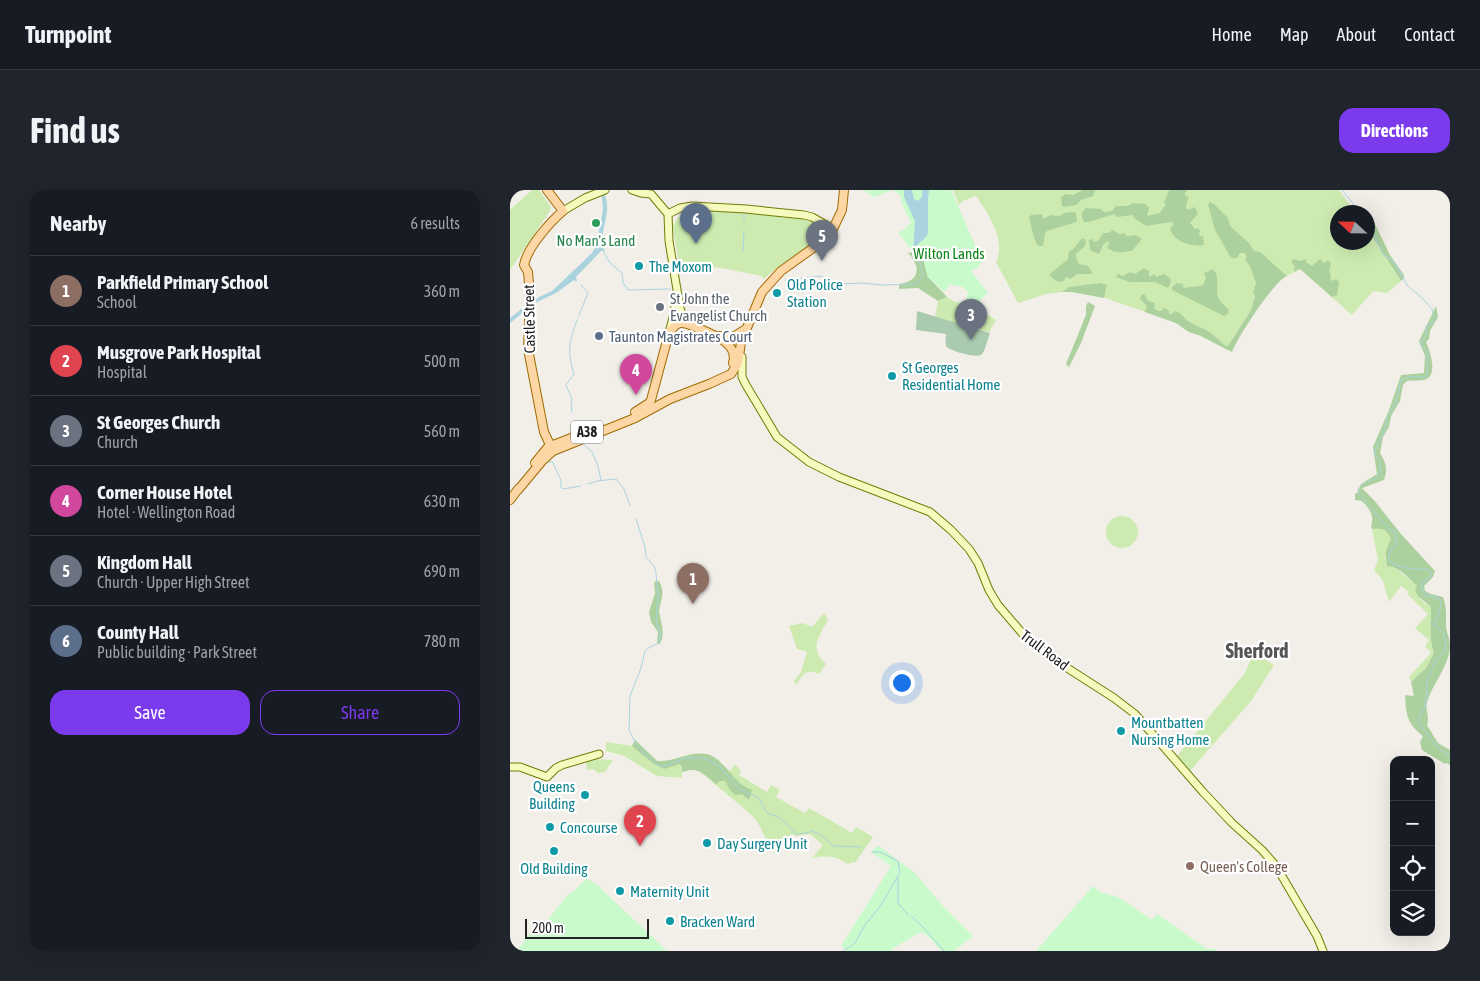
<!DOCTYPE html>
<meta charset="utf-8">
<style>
body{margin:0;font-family:"Asap Condensed",sans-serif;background:#20242c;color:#f1f3f6}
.controls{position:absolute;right:15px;bottom:15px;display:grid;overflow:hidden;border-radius:10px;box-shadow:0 5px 20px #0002}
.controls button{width:45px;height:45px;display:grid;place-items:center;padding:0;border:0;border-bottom:1px solid #363941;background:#171b24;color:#f1f3f6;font:25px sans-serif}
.compass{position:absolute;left:820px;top:15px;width:45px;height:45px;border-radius:50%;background:#171b24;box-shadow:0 5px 20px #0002;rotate:292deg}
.scale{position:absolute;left:15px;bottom:12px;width:124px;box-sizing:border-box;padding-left:5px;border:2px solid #222;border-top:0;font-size:14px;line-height:18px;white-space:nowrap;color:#222;-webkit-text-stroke:4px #fff;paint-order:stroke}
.you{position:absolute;left:391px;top:492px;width:18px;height:18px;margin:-12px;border:4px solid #fff;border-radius:50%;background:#1a73e8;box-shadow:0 0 0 8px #1a73e833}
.badge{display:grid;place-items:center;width:32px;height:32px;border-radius:50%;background:#7c3aed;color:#fff;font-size:16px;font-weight:700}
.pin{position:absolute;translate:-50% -41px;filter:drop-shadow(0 1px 2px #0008)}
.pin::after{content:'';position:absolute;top:26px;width:18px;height:15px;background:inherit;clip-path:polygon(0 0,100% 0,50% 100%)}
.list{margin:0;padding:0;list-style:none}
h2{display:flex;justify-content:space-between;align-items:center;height:65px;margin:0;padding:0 20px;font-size:21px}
h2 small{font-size:16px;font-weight:400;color:#9ea1a6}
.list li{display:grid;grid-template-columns:32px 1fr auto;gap:15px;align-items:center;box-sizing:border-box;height:70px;padding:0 20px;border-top:1px solid #363941}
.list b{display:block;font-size:19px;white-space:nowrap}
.list p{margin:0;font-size:16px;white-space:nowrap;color:#9ea1a6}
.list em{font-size:16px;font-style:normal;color:#9ea1a6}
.actions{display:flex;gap:10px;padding:15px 20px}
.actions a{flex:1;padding:11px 0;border:1px solid #7c3aed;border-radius:15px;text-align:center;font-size:18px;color:#7c3aed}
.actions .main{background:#7c3aed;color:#fff}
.icon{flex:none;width:28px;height:28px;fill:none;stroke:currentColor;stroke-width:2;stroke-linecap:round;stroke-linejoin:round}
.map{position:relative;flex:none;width:940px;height:761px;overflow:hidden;border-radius:15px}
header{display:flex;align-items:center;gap:30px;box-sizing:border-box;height:70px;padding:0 25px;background:#171b24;border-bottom:1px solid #363941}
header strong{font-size:24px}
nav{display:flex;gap:28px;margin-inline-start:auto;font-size:18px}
.intro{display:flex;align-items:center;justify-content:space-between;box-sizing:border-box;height:120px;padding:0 30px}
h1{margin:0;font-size:35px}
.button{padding:12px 22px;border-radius:15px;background:#7c3aed;color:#fff;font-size:18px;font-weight:700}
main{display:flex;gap:30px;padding:0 30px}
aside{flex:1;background:#171b24;border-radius:15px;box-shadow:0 5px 20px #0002}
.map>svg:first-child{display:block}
</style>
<header>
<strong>Turnpoint</strong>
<nav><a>Home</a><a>Map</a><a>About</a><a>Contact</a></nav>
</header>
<div class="intro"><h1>Find us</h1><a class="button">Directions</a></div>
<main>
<aside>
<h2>Nearby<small>6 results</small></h2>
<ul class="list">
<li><span class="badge" style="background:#8d6e63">1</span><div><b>Parkfield Primary School</b><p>School</p></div><em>360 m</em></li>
<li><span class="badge" style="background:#e0444e">2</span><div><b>Musgrove Park Hospital</b><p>Hospital</p></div><em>500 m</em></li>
<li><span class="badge" style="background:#6b7280">3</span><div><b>St Georges Church</b><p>Church</p></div><em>560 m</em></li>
<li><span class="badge" style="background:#d1479c">4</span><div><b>Corner House Hotel</b><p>Hotel · Wellington Road</p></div><em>630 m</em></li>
<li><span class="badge" style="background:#6b7280">5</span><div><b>Kingdom Hall</b><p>Church · Upper High Street</p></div><em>690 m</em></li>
<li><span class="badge" style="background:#5c6f8a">6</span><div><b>County Hall</b><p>Public building · Park Street</p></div><em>780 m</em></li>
</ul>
<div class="actions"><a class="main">Save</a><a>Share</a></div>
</aside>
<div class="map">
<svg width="940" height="761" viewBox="0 0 940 761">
<rect width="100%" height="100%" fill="#f2efe9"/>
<path fill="#cdebb0" d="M22,0H29L41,17L40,21L0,80V20Z
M443,0H829L845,22H828V52H858V40L891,91L877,103L863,101L842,125L790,79L777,86L769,81L745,105L741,120L722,149L717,160L691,146L679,142L666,133L653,128L592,107L562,102H552L536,104L508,113L486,72C497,51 478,23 466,6L453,11L449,15Z
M218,20C247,22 287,22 311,37L312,45C294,62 272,72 254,89L251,86L217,79L192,76L170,82L163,37C165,31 171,23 177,21Z
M437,107L445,112L460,114L486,130L479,142L425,127L428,111Z
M596 342a16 16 0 1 1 32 0a16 16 0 1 1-32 0Z
M870,338L878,342L881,349L875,369L907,396L905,400L913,412L921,417C921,430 919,451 924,463L916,478L901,492L899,486H900L921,463L915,456L919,451L918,449L905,438L918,424L897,404L899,402L891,396L879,412L873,391L864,380L868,370L862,339Z
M314,423L318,429C311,446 297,456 316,474L309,484C296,478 293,484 286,495L284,491L291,482L297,462L287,459L279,436L293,433L302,437Z
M741,460L764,475L741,511L680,581L667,566L735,483L742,467Z
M125,550L147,571L157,572L181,564H198L220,581L225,574L231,581L229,585L257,602L261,595L270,600L266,607L295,623L299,618L342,643L346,637L363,647L345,673L343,672L338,674C327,666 315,665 302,668L313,655L300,644L286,646L281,644L263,663L247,631L236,620L189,581L181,579L172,582V588L147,586L114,566L96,561V552L122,556Z
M83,569L103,570L95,582L88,583L83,579L77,580L76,577L77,571Z"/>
<path fill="#add19e" d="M573,0H585L583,6L571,10L566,15L554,17L552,16L551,7L555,4L563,5Z
M659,0H678L675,3L676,7L679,6L676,15L677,20L685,17L688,24L680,33L685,39L687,38L690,40L689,46H693L694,55C682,57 663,52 660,38L664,34L661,32L636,36L624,28L623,25L607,27L604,24L579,32H574C571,25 570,24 576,18L591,19L594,22L602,21L606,16H618L623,13L636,14L639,18L637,26L650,23L656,14L654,13Z
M700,12L704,14L718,28L720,36L739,53L744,61L750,62L777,86C764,91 727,148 722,162L691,146L679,142L666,133L635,122L637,116L630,109L632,104L635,105L638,111L645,113L644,118L648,121H651L654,118L658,120L660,125L665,121C671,123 673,127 678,131C684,135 691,137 696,140C703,144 710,151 716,156H718L741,120L745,106L743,102L746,93L740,76L735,70L737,67L735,63H730L727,68H721L705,40L698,14Z
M562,22L566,23L567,31L566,32L537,41L535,43L533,56H528L524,48L519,27L521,25L532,24L533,29L541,25L550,26L554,23Z
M858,26L864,32L880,65L894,85V88L891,91L858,40Z
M603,40L609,44L614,43L617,46L626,45L632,49L622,61C612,62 606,64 597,58L599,53L598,51L593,55L589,64L580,60L579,50L582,49L584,52L588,51L593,43H598Z
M573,48L576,50L575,56L566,64V68L569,74L578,76L583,83L582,84H567L561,89L556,87L554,91L548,92L541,87L540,84L558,69L559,61C566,59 567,52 573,48Z
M406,56L414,72L418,87L437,107L428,111L408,98L389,99V94C409,92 412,77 398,63L403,62Z
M783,69L790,71L796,69V72L802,76L810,69L814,73L818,70L821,73L819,81L821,85L820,91L827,89L829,93L827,105L822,107L790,79L784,82L785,76L781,72Z
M634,78L639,81V87L645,84L646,87L654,84L660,88L661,92L658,98L645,92H620L606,87L608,84L613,86L620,82L625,84Z
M703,79C711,89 705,97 708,107C709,112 716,116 719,120L718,124L714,126L662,100V97L667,93L673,94L674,99C680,95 686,98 693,95L696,88L694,83Z
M590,93L597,95L594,108L562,102H552L559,97Z
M578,112L585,116L571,153L559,177L556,174L576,125V116Z
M926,116L928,127L920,141L919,149L916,152C920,161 929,186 914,190C909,191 903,190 897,191L893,195L890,211L881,226L879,237L873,247L870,263C876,273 878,279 874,290L852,298L864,310L891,344L925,381L923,387L914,396L915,401L921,404L933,407C937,417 936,427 936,437C937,444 940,449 940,456C939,477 922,494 917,513C915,522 920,525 917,535L928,553L940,560V575L936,573L935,574L912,560L910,552L913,546C897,534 896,524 895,505L904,506L901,492L916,478L924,463C919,451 921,430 921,417L908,406L905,400L907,396C899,389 889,376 877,376C875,363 875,362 881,349C877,339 872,338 862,339L861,336C865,326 859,318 852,311L845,310V304L848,302L851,294L867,284L863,257L879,220L891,185L914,183L915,166L909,151Z
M149,391C158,407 146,415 150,426C152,436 155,444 150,454L147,453L148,442L141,432L139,422L145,403L144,392Z
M125,550L147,571C164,572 180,561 197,564C214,568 223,594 242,600L239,610L232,604L225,605L220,600L215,591H210L206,594C194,584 189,576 172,582V576L169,574L154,579L144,574L122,556Z"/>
<path fill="#aacbaf" d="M407,121L480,143C478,148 475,162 471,165C466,168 439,161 436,156C435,152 436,147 436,144L406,140Z"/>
<path fill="#c8facc" d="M353,0H441L472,71L468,77L461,81L478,103L466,114L456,112L458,102C452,94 448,97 440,94L434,102L418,87L414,72L407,58L406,61L403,62L388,42L394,40L401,33L392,14L390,5L383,0L364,7Z
M369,656L405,683L432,715L463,746L444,761H431L419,747L411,742L385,757L381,761H337L331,756L381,676L361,662L366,657Z
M77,688L83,693L84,692L157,761H7L29,731L31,730L35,733L57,706L66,699Z
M583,696L590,702L610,708L642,730L647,724L697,759H704L707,761H526Z"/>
<path fill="#aad3df" d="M88,0H92C106,21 86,41 95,60L91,61L66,87L67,92L64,90L46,103L25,113L0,133V128L23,110L42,101L82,63L86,56L93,20L92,7Z
M394,0H402L404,9L408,11L412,7V0H419L418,9V43L416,47L406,56V61L403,62L405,31L394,7Z"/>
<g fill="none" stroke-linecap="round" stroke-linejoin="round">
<path stroke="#aad3df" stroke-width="1" d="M832,0L850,22
M234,30V23
M858,33L863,42L873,64L885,73L897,95L914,110L922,119L924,127V132L916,136V144L910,155L918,161L917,185L914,188C907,185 898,187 891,190L886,212L877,227L875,238L865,261V265L870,270C871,299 858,284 848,299L849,304L879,339L886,342V355C863,378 902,379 917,379L921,383V386L913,393L911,398L916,405L930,409C933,419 926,426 924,435L934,443L936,457L934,463L927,468L917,491V507L914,519L910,524L908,533C920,544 925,560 940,566
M92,59L100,73L112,83L113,93L118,100L160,99
M233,61L234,40
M275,90L310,86L331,94L353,93L371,95L406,94C419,84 409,73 404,62
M69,125L78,103L71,95
M62,222L61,215L62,209L56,195L64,184C57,161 59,152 67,130
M73,254L82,262L88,276L91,290
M31,278L36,273L42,271L51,290V297L53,299L71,296
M78,294L87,291L106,289L114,299L120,316
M126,329L135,357L136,367L144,376L146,383L148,407L146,431L150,443L149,453L140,457L135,461L131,478L120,506L119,540L127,556L145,573L151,577L156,576L175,568H193L202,572L210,577L229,599L249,608L257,623L269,627L286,644L297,643L301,641L309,644L324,656L352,657
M388,687V713L398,725
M402,727L413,737L434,761
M333,761L345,753L355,735L372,714L390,682L388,671L370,662H362"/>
<defs>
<path id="secondary" d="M122,0L131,3L141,4L158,24
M53,21L75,8L95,0
M158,24L170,18L182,16L236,19L294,25L302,27L323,39
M158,24L159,51L170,118L172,124L180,135
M159,143L164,124L166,107
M232,167V187L236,195L267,247L299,272L329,287L420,322L441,340L459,359L468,373L479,400L488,415L512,443L537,465L604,508L625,524L693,602L722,633L752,660L766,676L807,746L813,761
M0,577H10L37,587L46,578L52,575L89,564"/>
<path id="primary" d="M37,0L53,21C40,32 17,58 14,75L18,82L20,104L18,159L34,242L42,259
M208,146L223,147L236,139
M125,222L139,213L141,210L159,143C162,139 166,133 171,133C178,133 185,137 190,139C204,145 229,154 223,173
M25,273L38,257L82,240
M8,300L33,270L43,261L125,228L160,209L199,194L221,184L228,173L231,152L252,102L271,81L317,48L323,39L332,20L334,0
M0,310L9,298"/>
</defs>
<use href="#secondary" stroke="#707d05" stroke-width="9"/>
<use href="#primary" stroke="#a06b00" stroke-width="10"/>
<use href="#secondary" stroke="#f7fabf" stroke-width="7"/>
<use href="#primary" stroke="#fcd6a4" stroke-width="8"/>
</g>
<circle fill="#2e9e5b" stroke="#fff" stroke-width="2" cx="86" cy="33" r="5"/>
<g fill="#0f9aa8" stroke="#fff" stroke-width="2">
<circle cx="129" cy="76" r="5"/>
<circle cx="267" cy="103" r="5"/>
<circle cx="382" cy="186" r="5"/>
<circle cx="611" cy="541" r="5"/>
<circle cx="75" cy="605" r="5"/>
<circle cx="40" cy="637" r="5"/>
<circle cx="197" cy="653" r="5"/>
<circle cx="44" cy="661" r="5"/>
<circle cx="110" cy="701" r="5"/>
<circle cx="160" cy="731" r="5"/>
</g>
<circle fill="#6b7280" stroke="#fff" stroke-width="2" cx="150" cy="117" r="5"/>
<circle fill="#5c6f8a" stroke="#fff" stroke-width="2" cx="89" cy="146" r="5"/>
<circle fill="#8d6e63" stroke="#fff" stroke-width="2" cx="680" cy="676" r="5"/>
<g text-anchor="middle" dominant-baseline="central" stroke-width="4.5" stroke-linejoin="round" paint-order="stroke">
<rect fill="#fff" stroke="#646464" stroke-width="1" x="61" y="230.5" width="32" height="23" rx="4"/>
<g font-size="14" font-weight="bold" fill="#222">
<text x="77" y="242">A38</text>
</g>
<g font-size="15" fill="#27864d" stroke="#fff">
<text x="86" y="50">No Man's Land</text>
</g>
<g font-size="15" fill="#0c8416" stroke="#fff">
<text x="439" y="63">Wilton Lands</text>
</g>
<g font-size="15" fill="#0d838f" stroke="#fff" text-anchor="start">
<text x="139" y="76">The Moxom</text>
<text x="277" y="94">Old Police<tspan x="277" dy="17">Station</tspan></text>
<text x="392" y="177">St Georges<tspan x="392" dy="17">Residential Home</tspan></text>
<text x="621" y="532">Mountbatten<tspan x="621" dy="17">Nursing Home</tspan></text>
<text x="65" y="596" text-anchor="end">Queens<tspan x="65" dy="17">Building</tspan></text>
<text x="50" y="637">Concourse</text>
<text x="207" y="653">Day Surgery Unit</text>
<text x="44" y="678" text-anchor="middle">Old Building</text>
<text x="120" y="701">Maternity Unit</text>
<text x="170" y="731">Bracken Ward</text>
</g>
<g font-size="15" fill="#5b616d" stroke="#fff" text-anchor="start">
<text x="160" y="108">St John the<tspan x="160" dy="17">Evangelist Church</tspan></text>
</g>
<g font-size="15" fill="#222" stroke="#fff">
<text transform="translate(19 129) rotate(-91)">Castle Street</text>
<text transform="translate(535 460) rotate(37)">Trull Road</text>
</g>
<g font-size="15" fill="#4e5e75" stroke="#fff" text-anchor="start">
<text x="99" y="146">Taunton Magistrates Court</text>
</g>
<g font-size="15" fill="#785e54" stroke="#fff" text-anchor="start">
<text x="690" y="676">Queen's College</text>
</g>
<g font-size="20" font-weight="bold" fill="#555" stroke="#fff">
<text x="747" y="460">Sherford</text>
</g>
</g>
</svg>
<div class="controls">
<button>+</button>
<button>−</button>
<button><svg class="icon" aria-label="locate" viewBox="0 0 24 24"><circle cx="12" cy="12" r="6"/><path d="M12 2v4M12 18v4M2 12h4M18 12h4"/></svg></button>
<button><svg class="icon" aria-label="layers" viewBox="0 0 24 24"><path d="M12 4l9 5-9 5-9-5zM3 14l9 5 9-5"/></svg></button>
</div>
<svg class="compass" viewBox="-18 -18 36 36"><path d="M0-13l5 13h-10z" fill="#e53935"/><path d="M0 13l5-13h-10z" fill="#9ea1a6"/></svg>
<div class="scale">200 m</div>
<div class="you"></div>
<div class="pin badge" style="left:183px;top:414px;background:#8d6e63">1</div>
<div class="pin badge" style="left:130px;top:656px;background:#e0444e">2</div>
<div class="pin badge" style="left:461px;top:150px;background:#6b7280">3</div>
<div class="pin badge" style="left:126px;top:205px;background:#d1479c">4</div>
<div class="pin badge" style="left:312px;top:71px;background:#6b7280">5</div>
<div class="pin badge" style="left:186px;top:54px;background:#5c6f8a">6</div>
</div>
</main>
